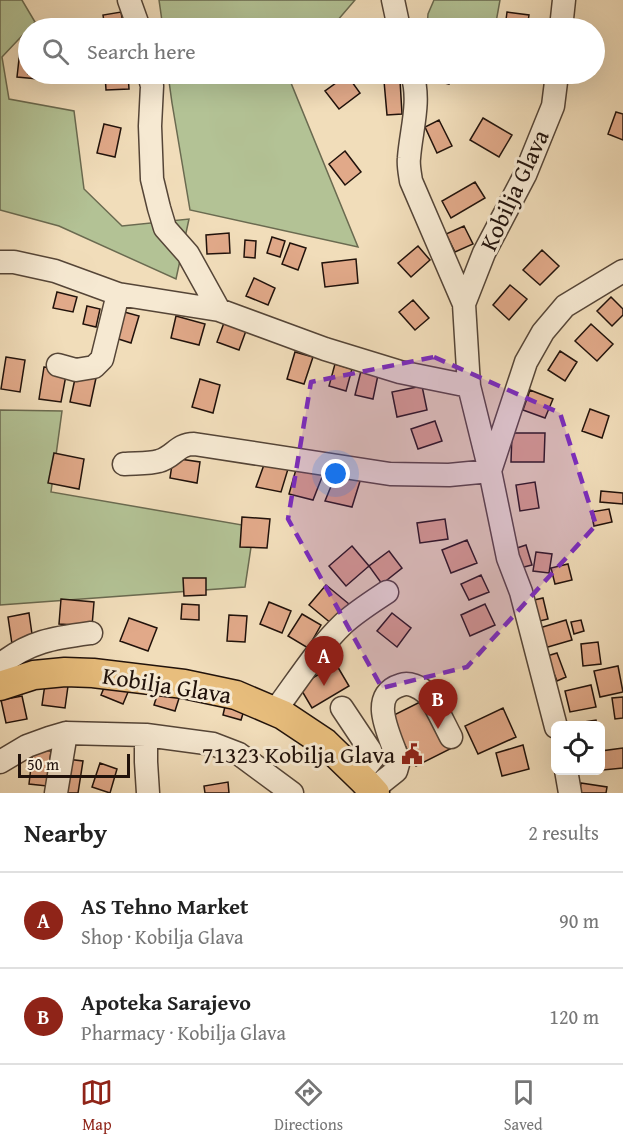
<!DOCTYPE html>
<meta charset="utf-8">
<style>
body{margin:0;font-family:"Gentium Book Plus",serif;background:#f6f6f6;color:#222}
.controls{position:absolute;right:18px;bottom:18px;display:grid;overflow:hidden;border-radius:9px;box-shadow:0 6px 24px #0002}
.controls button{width:54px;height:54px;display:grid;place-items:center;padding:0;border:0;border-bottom:2px solid #e0e0e0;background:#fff;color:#222;font:30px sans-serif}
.scale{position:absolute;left:18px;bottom:15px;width:112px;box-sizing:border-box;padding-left:6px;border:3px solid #21120b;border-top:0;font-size:16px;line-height:21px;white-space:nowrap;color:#21120b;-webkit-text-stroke:4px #f6e9d2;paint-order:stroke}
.you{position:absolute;left:336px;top:474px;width:21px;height:21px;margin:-15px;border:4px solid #fff;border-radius:50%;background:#1a73e8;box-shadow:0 0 0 9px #1a73e833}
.badge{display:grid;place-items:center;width:39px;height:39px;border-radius:50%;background:#8f2418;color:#fff;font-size:20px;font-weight:700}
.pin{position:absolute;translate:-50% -50px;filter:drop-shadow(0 2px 3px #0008)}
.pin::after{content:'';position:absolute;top:32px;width:21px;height:18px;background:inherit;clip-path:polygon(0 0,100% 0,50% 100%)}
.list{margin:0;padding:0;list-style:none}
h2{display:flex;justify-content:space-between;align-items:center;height:78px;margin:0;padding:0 24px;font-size:26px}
h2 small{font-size:20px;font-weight:400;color:#767676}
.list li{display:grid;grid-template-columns:39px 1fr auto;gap:18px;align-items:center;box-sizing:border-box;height:96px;padding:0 24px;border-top:2px solid #e0e0e0}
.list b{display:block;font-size:22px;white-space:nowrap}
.list p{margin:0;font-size:20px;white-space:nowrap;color:#767676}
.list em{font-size:20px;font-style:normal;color:#767676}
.icon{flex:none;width:33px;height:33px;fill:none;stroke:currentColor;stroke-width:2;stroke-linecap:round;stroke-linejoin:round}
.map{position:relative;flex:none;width:623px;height:793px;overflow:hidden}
.search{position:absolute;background:#fff;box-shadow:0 6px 24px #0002;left:18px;right:18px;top:18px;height:66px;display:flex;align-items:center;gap:15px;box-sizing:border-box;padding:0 21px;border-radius:33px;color:#767676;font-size:22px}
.sheet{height:270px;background:#fff}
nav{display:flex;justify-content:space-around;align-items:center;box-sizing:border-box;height:84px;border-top:2px solid #e0e0e0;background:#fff;font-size:16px;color:#767676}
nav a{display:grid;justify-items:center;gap:3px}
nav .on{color:#8f2418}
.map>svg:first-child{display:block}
</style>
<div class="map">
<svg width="623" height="793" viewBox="0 0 623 793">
<rect width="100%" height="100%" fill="#f1ddba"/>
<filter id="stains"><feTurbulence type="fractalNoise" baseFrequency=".00333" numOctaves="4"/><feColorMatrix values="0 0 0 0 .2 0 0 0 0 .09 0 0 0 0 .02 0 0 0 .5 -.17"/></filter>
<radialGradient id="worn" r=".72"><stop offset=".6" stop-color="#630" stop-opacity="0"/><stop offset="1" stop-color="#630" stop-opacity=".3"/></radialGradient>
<path fill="#b3c295" stroke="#6a6a50" stroke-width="1.5" d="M0,0H22L35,22L2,57L9,99L74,111L84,189L122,226L189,219L176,279L59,226L0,210Z
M159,0H355L331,28H163Z
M434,0H500L495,28H427L428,14Z
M168,74H292L289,78L358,247L190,210L172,103Z
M0,410L62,411L51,492L254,527L245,587L0,605Z"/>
<path fill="#e1a989" stroke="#21120b" stroke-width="1.5" d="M121,12L124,28H105L103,15Z
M507,12L529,15L527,28H505Z
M374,21L380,28H364Z
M20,50L28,51V74H39L38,79L17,77Z
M105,74H128L129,89L106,90Z
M422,74H452L449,84L421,77Z
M347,75L360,93L339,109L325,91Z
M400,80L402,114L387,115L384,81Z
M616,112L623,114V140L608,134Z
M483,118L512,135L499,157L470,140Z
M439,120L452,146L437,153L425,127Z
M104,124L121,128L115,157L97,153Z
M345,151L361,172L345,185L329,164Z
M475,182L485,198L451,218L442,201Z
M464,226L473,244L455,252L446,234Z
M229,233L230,253L207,254L206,235Z
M272,237L285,241L280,257L267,253Z
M245,240L256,241L255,258L244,257Z
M290,243L306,248L298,270L282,264Z
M418,246L430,260L411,277L398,263Z
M542,250L559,266L540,285L523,270Z
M356,259L358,283L325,287L322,263Z
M254,278L275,288L268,305L246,296Z
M510,285L527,299L509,320L493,305Z
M57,292L77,297L73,312L53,308Z
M611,297L623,309V315L612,326L597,311Z
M413,300L429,318L415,330L399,312Z
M87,306L100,309L96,327L83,324Z
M117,310L139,316L131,343L109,336Z
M176,316L205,324L199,345L171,338Z
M225,320L247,328L239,350L217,342Z
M591,324L613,344L597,361L575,341Z
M560,351L577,362L565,381L548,370Z
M295,352L313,357L304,384L287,379Z
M6,357L25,360L20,392L1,389Z
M335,364L352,369L346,391L329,386Z
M44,367L67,370L61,402L39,399Z
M361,371L378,375L373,399L355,395Z
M76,374L96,378L90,406L70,402Z
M200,379L220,385L213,413L192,407Z
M422,386L427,410L397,417L392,392Z
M530,390L553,399L545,418L523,410Z
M590,409L609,416L602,438L582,431Z
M435,421L442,441L418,449L411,429Z
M512,433H545L544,462H511Z
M54,453L84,459L79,489L48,483Z
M173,458L200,462L197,483L170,478Z
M265,462L288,469L281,492L256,487Z
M297,466L324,472L313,500L289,494Z
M336,474L361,478L352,507L325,501Z
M535,482L539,508L520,511L516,485Z
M601,491L623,493V504L600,502Z
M609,509L612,522L594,526L591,512Z
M242,517L270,519L267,548L240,547Z
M445,519L448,539L420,543L417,523Z
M467,540L477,563L451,573L442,550Z
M526,545L532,565L520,568L514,549Z
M352,546L369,566L346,586L329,566Z
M389,551L402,568L382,584L369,566Z
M536,552L552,554L549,573L533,571Z
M568,564L572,580L555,584L551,568Z
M481,575L489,592L469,600L461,584Z
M183,578H206V595L184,596Z
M326,585L349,604L332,624L309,605Z
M543,598L548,619L527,624L521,603Z
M61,599L94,602L92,626L59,624Z
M269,602L291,611L282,633L260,624Z
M182,604L199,605V620L181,619Z
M485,604L495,625L470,636L461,615Z
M29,613L33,641L12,644L8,617Z
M392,613L411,628L397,647L377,631Z
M302,614L321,625L308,648L288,636Z
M229,615L247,616L245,642L227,641Z
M129,618L157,628L148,651L120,641Z
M566,620L572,640L541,649L536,629Z
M581,620L584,631L574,634L571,622Z
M598,642L601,664L583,666L581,644Z
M557,653L566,677L557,681L547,656Z
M336,664L349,686L312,708L299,686Z
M618,666L623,692L600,697L594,671Z
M109,676L131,685L123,704L101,695Z
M45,684L68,686L65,708L42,705Z
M591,685L596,707L570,712L565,691Z
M160,686L181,692L175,711L154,705Z
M22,696L27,719L6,723L1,700Z
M623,697V718L615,719L612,698Z
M424,700L450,749L416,766L390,717Z
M226,702L245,707L241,720L223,715Z
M503,708L516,737L478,754L465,726Z
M596,720L597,726H572V724Z
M523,745L529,769L502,776L496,753Z
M623,748V768L603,770L601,751Z
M33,749L51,751L47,786L29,784Z
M66,759L83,761L78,793H61Z
M100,763L117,769L110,793L92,787Z
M228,782L229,793H205L204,786Z
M581,783L607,787L606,793H579Z"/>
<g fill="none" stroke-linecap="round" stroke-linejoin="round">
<defs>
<path id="minor" d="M129,0L139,28
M393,0L399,28
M561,28L564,0
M149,74L152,86L150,126L152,179L159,208L165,228L188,254L219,310
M412,74C421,101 411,130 409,158C408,165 410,174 411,181L464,304
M0,262H14L55,271L118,294L219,310L325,349L400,372L469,386
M58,365L76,370L94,367L102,359L118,294
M124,464C135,463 149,464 159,461C174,457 177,444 194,444L390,474L449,475L490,471L526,362L543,332L565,306L623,271
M0,665C30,641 54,638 91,633
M342,708L370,750L373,758L359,776
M274,712C296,683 316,650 343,624C356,612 372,602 387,592
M556,727L521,592L508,558L490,471L469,386L464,304L484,253L525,175L553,106L557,74
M146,735V762L148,793
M0,762L27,746L49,738L66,733L146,735L213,744L239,754L292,793
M566,770L570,793
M372,790L396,771L398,764L397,757C390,735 367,695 401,685C409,682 420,687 426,693C433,699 446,728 451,737
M56,793L66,733"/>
<path id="major" d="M0,686L34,675L65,672L93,673L184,684L236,695L283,715L325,743L364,781L375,793"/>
</defs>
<use href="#minor" stroke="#554537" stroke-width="25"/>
<use href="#major" stroke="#21120b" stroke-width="31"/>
<use href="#minor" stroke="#f6e9d2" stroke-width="22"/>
<use href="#major" stroke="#e8be7d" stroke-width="28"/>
</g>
<path fill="#7b2cbf" fill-opacity="0.2" stroke="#7b2cbf" stroke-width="4.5" stroke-dasharray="12 8" stroke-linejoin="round" d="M434,357L560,413L596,525L467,667L382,688L288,519L311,382Z"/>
<defs>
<symbol id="civic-bare" viewBox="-9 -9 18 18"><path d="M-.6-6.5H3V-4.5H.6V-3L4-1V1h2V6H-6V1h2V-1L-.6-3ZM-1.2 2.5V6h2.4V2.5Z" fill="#8f2418" stroke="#f6e9d2" stroke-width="2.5" paint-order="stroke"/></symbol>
</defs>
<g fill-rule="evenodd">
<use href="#civic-bare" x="397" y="739" width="30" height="30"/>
</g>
<g text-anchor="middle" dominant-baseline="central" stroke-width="6" stroke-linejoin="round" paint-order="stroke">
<g font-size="24" fill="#21120b" stroke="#f6e9d2">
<text transform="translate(514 190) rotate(-65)">Kobilja Glava</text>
<text transform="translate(167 685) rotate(9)">Kobilja Glava</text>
</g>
<g font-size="24" fill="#21120b" stroke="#f6e9d2" text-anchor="end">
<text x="395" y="754">71323 Kobilja Glava</text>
</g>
</g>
<rect width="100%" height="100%" filter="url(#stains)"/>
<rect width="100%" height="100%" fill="url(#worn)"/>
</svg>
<div class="controls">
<button><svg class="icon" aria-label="locate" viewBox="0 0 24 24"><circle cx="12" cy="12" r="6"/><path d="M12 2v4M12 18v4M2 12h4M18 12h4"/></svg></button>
</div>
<div class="scale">50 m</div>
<div class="you"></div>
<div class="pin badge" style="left:324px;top:686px">A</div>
<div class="pin badge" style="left:438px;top:729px">B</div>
<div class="search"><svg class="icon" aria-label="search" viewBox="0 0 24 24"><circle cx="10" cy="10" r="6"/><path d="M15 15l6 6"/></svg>Search here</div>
</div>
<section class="sheet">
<h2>Nearby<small>2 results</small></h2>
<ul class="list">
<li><span class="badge">A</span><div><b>AS Tehno Market</b><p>Shop · Kobilja Glava</p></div><em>90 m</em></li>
<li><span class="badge">B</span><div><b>Apoteka Sarajevo</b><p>Pharmacy · Kobilja Glava</p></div><em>120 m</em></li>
</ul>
</section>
<nav>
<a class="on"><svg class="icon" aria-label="map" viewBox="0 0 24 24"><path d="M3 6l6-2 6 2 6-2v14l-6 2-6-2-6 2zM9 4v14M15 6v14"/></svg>Map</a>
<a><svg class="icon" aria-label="directions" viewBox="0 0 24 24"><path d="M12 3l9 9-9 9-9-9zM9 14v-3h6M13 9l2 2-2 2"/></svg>Directions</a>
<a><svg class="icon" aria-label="saved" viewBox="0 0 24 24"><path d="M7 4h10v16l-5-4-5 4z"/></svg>Saved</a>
</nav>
